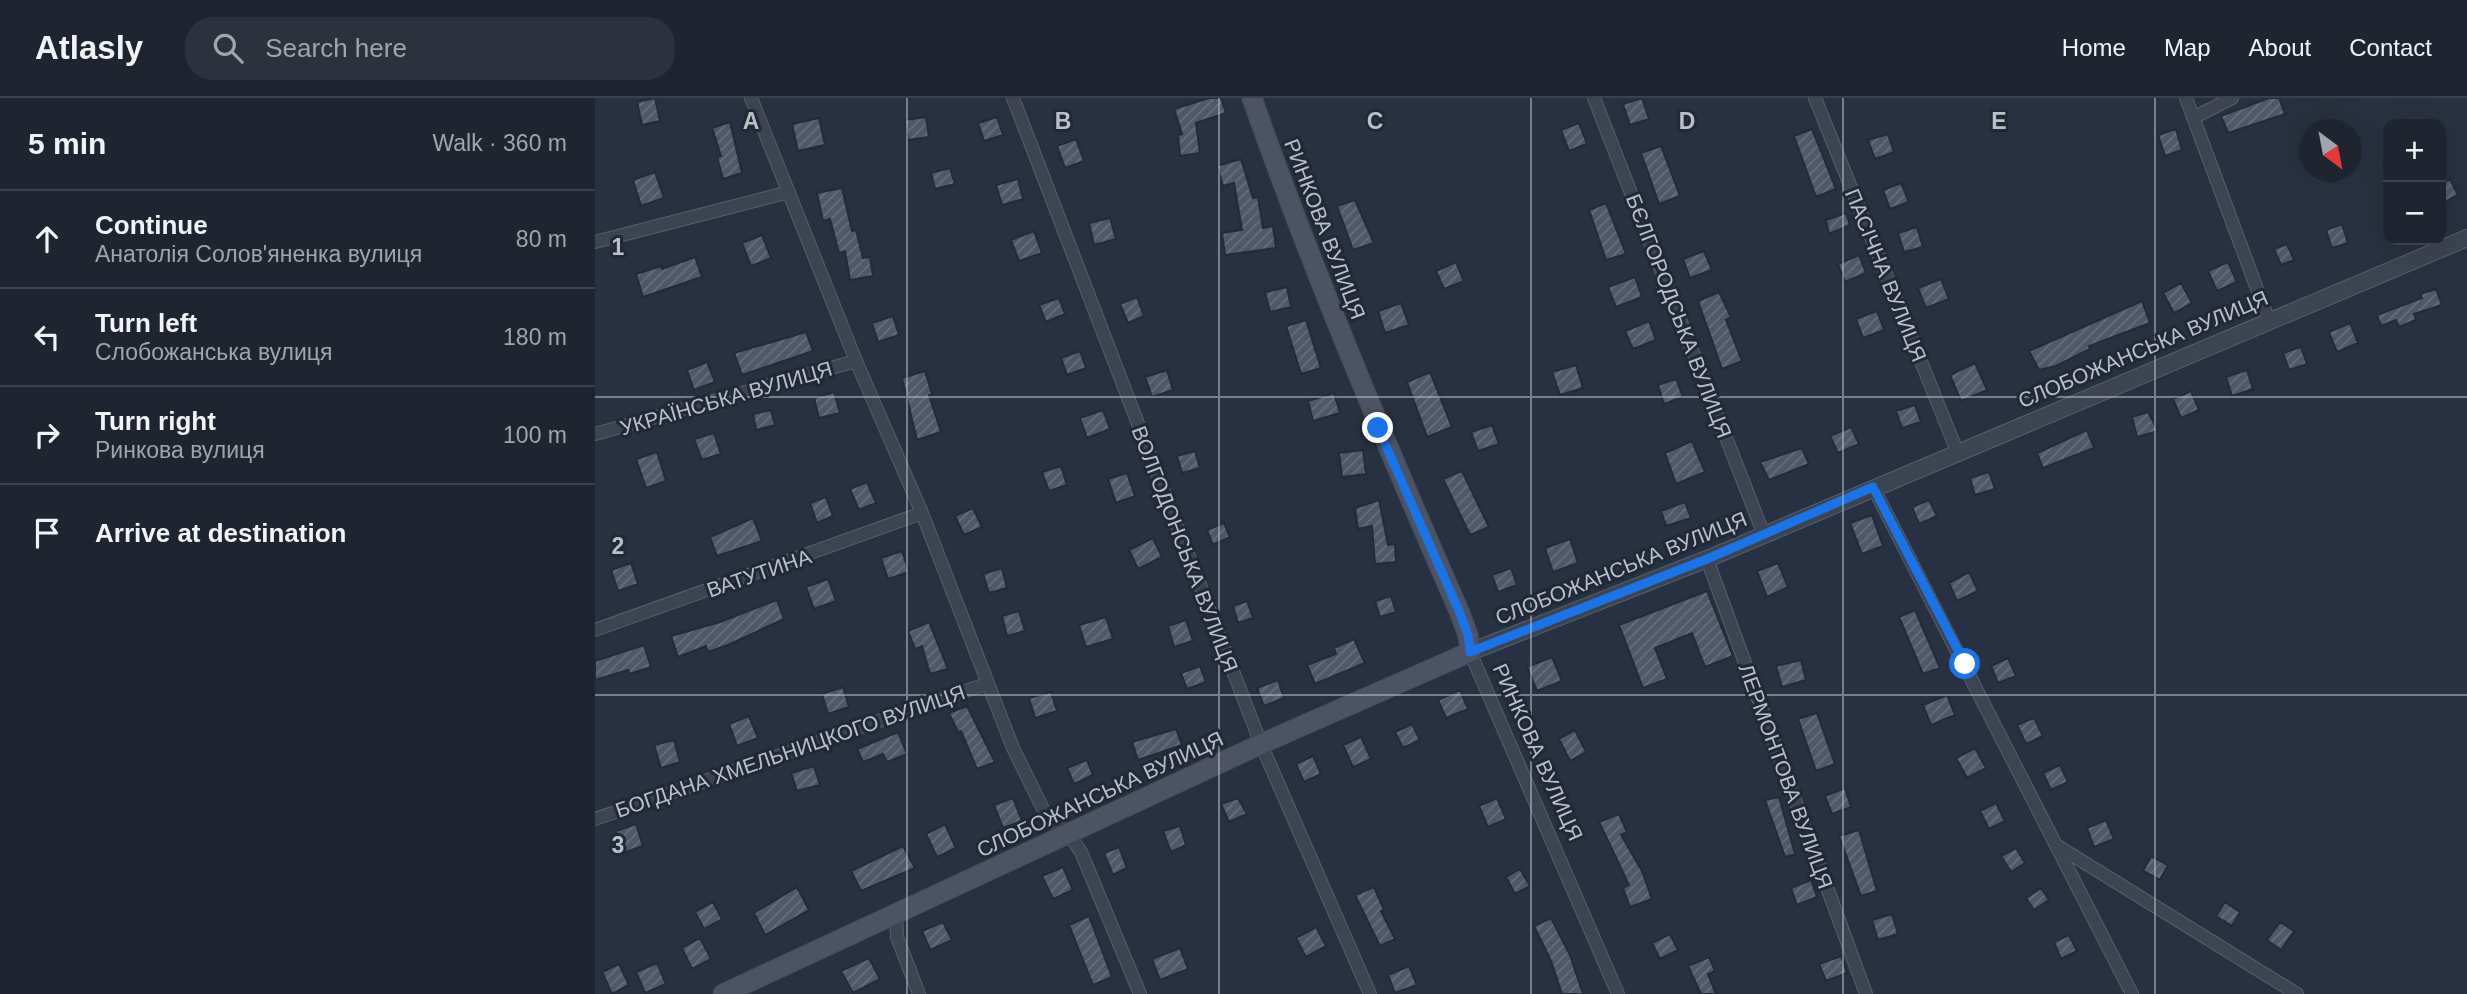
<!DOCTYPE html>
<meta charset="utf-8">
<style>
body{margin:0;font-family:Arial,sans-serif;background:#2b313d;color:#f1f3f6}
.controls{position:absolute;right:21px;top:21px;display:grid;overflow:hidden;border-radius:14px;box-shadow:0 7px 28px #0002}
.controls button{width:63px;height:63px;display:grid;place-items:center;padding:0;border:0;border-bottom:2px solid #3c424d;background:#1e2531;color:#f1f3f6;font:35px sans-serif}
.compass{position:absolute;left:1704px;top:21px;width:63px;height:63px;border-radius:50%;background:#1e2531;box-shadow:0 7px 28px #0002;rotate:148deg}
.stop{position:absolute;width:21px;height:21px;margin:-16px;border:5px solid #1a73e8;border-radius:50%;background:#fff}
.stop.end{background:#1a73e8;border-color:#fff;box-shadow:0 2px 7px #0008}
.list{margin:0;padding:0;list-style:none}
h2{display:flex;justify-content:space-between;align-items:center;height:91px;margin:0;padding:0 28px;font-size:30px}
h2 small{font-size:23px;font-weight:400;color:#a1a5ab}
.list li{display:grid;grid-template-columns:46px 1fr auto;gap:21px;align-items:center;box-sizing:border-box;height:98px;padding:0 28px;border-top:2px solid #3c424d}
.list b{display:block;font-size:26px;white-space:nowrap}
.list p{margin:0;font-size:23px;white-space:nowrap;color:#a1a5ab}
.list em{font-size:23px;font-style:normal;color:#a1a5ab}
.icon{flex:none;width:38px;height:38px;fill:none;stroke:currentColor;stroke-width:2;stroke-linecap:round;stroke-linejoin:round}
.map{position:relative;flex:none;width:1872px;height:896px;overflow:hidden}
header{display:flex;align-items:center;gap:42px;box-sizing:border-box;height:98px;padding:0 35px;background:#1e2531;border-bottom:2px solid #3c424d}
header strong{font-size:33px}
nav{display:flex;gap:38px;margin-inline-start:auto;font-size:24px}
.search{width:490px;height:63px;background:#2b313d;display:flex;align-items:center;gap:18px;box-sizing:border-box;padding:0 24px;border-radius:28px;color:#a1a5ab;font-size:26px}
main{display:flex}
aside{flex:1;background:#1e2531}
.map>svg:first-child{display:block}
</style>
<header>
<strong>Atlasly</strong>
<div class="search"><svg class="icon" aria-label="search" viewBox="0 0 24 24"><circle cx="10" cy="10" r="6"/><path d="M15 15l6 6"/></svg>Search here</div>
<nav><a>Home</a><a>Map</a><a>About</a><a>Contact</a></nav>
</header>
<main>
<aside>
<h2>5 min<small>Walk · 360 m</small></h2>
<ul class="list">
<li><svg class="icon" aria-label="ahead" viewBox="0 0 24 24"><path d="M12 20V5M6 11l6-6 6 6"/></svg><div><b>Continue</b><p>Анатолія Солов'яненка вулиця</p></div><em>80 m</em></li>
<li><svg class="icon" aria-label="left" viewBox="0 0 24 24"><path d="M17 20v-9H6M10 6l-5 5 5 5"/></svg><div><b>Turn left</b><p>Слобожанська вулиця</p></div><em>180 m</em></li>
<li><svg class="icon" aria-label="right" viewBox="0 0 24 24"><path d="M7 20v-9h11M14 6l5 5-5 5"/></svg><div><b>Turn right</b><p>Ринкова вулиця</p></div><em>100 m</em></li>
<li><svg class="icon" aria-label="arrive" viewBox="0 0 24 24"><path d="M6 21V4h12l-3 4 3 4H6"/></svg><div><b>Arrive at destination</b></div></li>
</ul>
</aside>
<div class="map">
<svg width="1872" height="896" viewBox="0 0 1872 896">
<defs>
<pattern id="building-hatch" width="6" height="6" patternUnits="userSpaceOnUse" patternTransform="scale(1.75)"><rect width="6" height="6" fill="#4e586a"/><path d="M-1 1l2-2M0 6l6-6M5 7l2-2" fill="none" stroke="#656e7e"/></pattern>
</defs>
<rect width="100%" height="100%" fill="#283141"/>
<path fill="url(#building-hatch)" stroke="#232b38" stroke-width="2" d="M60,0L65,23L47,27L42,4Z
M614,0H626L631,15L601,25L605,55L585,58L583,37L587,36L579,11Z
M1047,0L1054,21L1035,27L1028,6Z
M1674,0H1684L1690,16L1633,35L1626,18Z
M331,19L334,39L313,42L310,22Z
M402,19L408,37L389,43L383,25Z
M224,20L230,47L203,53L197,26Z
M135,24L147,75L128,81L122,59L126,58L117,30Z
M984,25L992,46L974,53L966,32Z
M1217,31L1241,91L1221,99L1199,38Z
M1581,31L1587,52L1570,58L1563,37Z
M1293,36L1299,54L1280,61L1273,42Z
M481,41L489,63L470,70L462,48Z
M1066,48L1085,98L1064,106L1046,55Z
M646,61L658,100L663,99L668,130L678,128L681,150L630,157L627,135L647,132L639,85L628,88L622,68Z
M355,70L360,86L340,91L336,75Z
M60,74L69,100L46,108L38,82Z
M423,81L428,101L407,107L401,87Z
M1855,81L1863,97L1846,106V86Z
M1306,85L1314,104L1295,111L1288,92Z
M247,90L257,133L261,132L268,160L275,159L278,178L255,182L250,153L244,155L235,121L228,123L222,95Z
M760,102L779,145L758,152L742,108Z
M1011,105L1031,156L1011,162L994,112Z
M1251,115L1255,127L1234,136L1231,122Z
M515,120L521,141L499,147L494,125Z
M1747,126L1753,145L1737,150L1731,132Z
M1322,129L1328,149L1309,154L1303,135Z
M439,133L447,155L424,163L416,142Z
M167,137L176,160L156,168L147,145Z
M1692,146L1699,162L1686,167L1679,151Z
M1109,153L1117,172L1095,180L1088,161Z
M1264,157L1271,175L1250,184L1243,166Z
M100,159L107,179L48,199L41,176L66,168L67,171Z
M861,164L869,183L849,191L841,173Z
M1633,164L1642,184L1622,193L1613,173Z
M1040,179L1047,199L1021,209L1013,189Z
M1346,181L1354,201L1331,210L1323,190Z
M1586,185L1597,205L1579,215L1568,195Z
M692,189L696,209L675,214L670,194Z
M1841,191L1847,207L1819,216L1821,222L1804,229L1801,222L1786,228L1782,217L1827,200L1825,196Z
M1124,194L1136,219L1131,222L1147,263L1127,271L1103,203Z
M542,199L549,218L533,225L525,206Z
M464,200L470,216L451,224L444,207Z
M1547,203L1555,225L1494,248L1495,251L1461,268L1444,272L1434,253Z
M806,205L814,227L790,235L783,213Z
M1282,213L1289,232L1268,240L1261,221Z
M298,218L304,237L283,244L277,225Z
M711,222L726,270L706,276L691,228Z
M1054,223L1061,242L1038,251L1030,233Z
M1755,225L1763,245L1742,254L1734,234Z
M211,234L218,253L147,277L139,255Z
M1706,249L1712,266L1694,272L1688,255Z
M485,253L491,270L472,277L466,260Z
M112,264L120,284L99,292L92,272Z
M1380,265L1392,292L1366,303L1355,277Z
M981,267L988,290L965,297L957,274Z
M572,272L578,292L557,299L550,279Z
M1652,272L1658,291L1637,298L1631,279Z
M330,273L337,296L334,297L346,334L322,342L307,280Z
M835,274L857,329L832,339L812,284Z
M1081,281L1088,299L1069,306L1063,287Z
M1596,293L1604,312L1586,320L1578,301Z
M239,294L245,315L224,320L219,300Z
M739,295L745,315L718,323L713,303Z
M1320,307L1326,324L1307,330L1301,313Z
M176,312L180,327L161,332L158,316Z
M508,312L515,331L492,340L485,320Z
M1553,314L1563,333L1542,339L1537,319Z
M897,327L904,346L883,353L876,334Z
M1256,329L1264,346L1243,355L1235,338Z
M1492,332L1499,350L1448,370L1442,355Z
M119,335L126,356L107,362L99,341Z
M1097,343L1110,374L1081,386L1070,355Z
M1207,350L1214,366L1174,382L1165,364Z
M768,352L771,376L747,379L744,355Z
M600,353L605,370L587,375L582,358Z
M62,354L71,383L51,390L41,361Z
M466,368L472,387L454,393L447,374Z
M867,373L894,429L875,437L848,381Z
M1394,374L1400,391L1380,397L1375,380Z
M532,375L540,398L521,405L513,381Z
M272,384L281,405L264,412L255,391Z
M231,399L238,418L222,425L215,405Z
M784,402L793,447L800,446L801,464L780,466L777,428L763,431L760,410Z
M1334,402L1342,418L1324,426L1317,409Z
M1090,404L1096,420L1071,428L1066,413Z
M378,410L387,429L369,437L360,418Z
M1277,417L1288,448L1267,456L1255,425Z
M158,420L167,443L122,458L115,439Z
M629,425L635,439L618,447L612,432Z
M558,440L567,459L543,471L534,452Z
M975,441L983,465L958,474L950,450Z
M307,453L314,474L293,481L286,460Z
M36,465L43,486L23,493L16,472Z
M1183,465L1193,489L1172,499L1162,473Z
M407,470L412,490L394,495L388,476Z
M916,470L922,487L903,494L897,477Z
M1374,474L1383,493L1362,503L1354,485Z
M233,481L241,503L219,511L211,489Z
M1112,493L1138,558L1110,569L1097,535L1060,550L1072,581L1048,590L1024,527Z
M796,498L801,514L785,519L780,503Z
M182,502L189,521L133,547L113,554L111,548L83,559L76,538L125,524Z
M652,503L658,520L643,525L638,508Z
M1320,512L1345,570L1328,576L1304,519Z
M424,513L430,533L412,538L407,518Z
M511,519L518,541L491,549L484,527Z
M591,522L598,543L579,549L573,528Z
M334,524L353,571L335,576L327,548L320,551L313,533Z
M759,541L770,565L720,586L712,567L741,556L739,550Z
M49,547L56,569L35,576L33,572L0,582V563Z
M957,559L967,583L942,593L932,569Z
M1413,560L1421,578L1403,585L1396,568Z
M1206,562L1211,582L1187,589L1181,568Z
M605,568L611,584L592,591L586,575Z
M683,582L689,600L669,608L662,590Z
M248,589L254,609L233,616L227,596Z
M865,592L873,611L851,620L843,602Z
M456,594L462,613L440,620L434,600Z
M1352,597L1360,617L1336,627L1328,607Z
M372,608L400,664L382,671L366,633L363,634L354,615Z
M1222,615L1240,666L1221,673L1203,621Z
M154,618L163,640L142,648L134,626Z
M1439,620L1448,638L1431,646L1422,627Z
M817,626L825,642L808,650L800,634Z
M581,631L587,647L543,662L537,644Z
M980,632L991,654L975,663L964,641Z
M303,634L312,656L292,664L288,656L268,664L262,651Z
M766,639L776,661L758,669L748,647Z
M79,642L85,664L66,670L59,647Z
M1380,650L1391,670L1372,680L1361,660Z
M718,658L726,676L709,684L701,666Z
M492,662L498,677L479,686L472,670Z
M1465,667L1473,684L1456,692L1448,675Z
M219,668L225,687L202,693L196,675Z
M1250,690L1256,709L1237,716L1230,698Z
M1184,699L1200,756L1190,759L1170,702Z
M418,700L427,723L408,730L399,707Z
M643,700L652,716L634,724L626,706Z
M902,700L911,721L893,729L884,708Z
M1401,705L1410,723L1394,731L1385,713Z
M1024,716L1032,734L1026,737L1047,773L1057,801L1035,809L1028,790L1034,787L1004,724Z
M1511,722L1519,741L1499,749L1492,730Z
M41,726L48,748L28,755L21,733Z
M350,726L361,750L342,759L331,736Z
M585,728L591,747L576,754L568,733Z
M1264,732L1282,793L1266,798L1244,738Z
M308,748L320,770L266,793L256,773Z
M524,749L532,770L518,777L509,755Z
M1421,750L1430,765L1416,774L1406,758Z
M1556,758L1573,767L1565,782L1548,773Z
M468,769L478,792L458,801L447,778Z
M925,771L935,788L920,796L911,779Z
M1216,782L1222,799L1202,807L1196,790Z
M202,789L214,812L170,837L159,815Z
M779,789L789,812L786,813L800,841L785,848L760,797Z
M1446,790L1454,802L1439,812L1431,800Z
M118,804L127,821L109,831L100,814Z
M1630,804L1645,814L1637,828L1621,818Z
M1297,816L1303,836L1283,842L1277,822Z
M494,818L517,879L498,887L474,827Z
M956,820L975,857L988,896H967L956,863L939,828Z
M348,824L357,842L335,852L327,833Z
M1685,824L1699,833L1686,852L1672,842Z
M721,829L731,848L711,859L701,840Z
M1075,836L1083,852L1065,861L1057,845Z
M1474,837L1482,853L1466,861L1459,844Z
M105,840L116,861L97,871L87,850Z
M585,850L593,871L565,882L557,861Z
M1246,858L1252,875L1231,883L1224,866Z
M1114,859L1120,873L1113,876L1121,896H1106L1093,868Z
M274,860L285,881L258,895L246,873Z
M62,865L71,886L50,895L41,874Z
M24,866L34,887L17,896L7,874Z
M814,868L822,887L800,895L793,877Z"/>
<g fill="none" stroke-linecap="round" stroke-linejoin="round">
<defs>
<path id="minor" d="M156,0L261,263L327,415L418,650L451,717L473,735L486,754L545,896
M418,0L666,646L775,896
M999,0L1169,437
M1220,0L1362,353
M1591,0L1674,223
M1598,20L1637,0
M0,144L194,94
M0,336L261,263
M1278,389L1537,896
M1112,461L1271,896
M0,532L327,415
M875,554L1023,896
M0,721L391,586
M1461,747L1702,896
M301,817L302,839L324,896"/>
<path id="tertiary" d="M875,554L1112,461L1872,140"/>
<path id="secondary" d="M128,896L666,646L875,554L873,537L864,513C790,344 718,174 657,0"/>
</defs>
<use href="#minor" stroke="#575f6b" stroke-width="14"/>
<use href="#tertiary" stroke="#575f6b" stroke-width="18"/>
<use href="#secondary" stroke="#464d5a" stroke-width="21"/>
<use href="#minor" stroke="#3c4451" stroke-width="12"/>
<use href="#tertiary" stroke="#3c4451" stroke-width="16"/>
<use href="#secondary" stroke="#4b5364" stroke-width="19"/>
</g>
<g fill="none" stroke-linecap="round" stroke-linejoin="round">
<path stroke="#1a73e8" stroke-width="9" d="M783,330L864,513L873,537L875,554L1112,461L1278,389L1370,566"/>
</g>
<path fill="none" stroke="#b9bfcb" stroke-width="2" stroke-opacity="0.55" d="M312,0V896M624,0V896M936,0V896M1248,0V896M1560,0V896M0,299H1872M0,597H1872"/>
<g text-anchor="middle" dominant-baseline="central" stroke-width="6" stroke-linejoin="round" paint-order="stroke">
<g font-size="21" fill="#b9bfcb" stroke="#212937">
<text transform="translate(730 131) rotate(69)">РИНКОВА ВУЛИЦЯ</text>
<text transform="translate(1291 177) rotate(68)">ПАСІЧНА ВУЛИЦЯ</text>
<text transform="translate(1084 218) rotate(69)">БЄЛГОРОДСЬКА ВУЛИЦЯ</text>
<text transform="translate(1548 251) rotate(-23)">СЛОБОЖАНСЬКА ВУЛИЦЯ</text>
<text transform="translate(131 300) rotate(-16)">УКРАЇНСЬКА ВУЛИЦЯ</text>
<text transform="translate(590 451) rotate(69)">ВОЛГОДОНСЬКА ВУЛИЦЯ</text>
<text transform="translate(1026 470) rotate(-22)">СЛОБОЖАНСЬКА ВУЛИЦЯ</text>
<text transform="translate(164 475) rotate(-19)">ВАТУТИНА</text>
<text transform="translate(195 653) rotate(-19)">БОГДАНА ХМЕЛЬНИЦКОГО ВУЛИЦЯ</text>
<text transform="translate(943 654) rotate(66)">РИНКОВА ВУЛИЦЯ</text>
<text transform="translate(1191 678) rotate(70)">ЛЕРМОНТОВА ВУЛИЦЯ</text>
<text transform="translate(505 696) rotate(-25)">СЛОБОЖАНСЬКА ВУЛИЦЯ</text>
</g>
</g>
<g font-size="23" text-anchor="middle" font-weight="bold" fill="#b9bfcb" stroke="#212937" stroke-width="6" stroke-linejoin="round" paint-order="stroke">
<text x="156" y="31">A</text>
<text x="468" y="31">B</text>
<text x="780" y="31">C</text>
<text x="1092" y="31">D</text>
<text x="1404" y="31">E</text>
<text x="23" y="157">1</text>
<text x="23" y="456">2</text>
<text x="23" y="755">3</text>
</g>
</svg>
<div class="controls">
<button>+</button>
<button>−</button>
</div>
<svg class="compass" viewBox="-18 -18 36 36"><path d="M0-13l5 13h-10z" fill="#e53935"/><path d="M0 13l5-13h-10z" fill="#a1a5ab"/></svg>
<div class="stop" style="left:1370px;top:566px"></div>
<div class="stop end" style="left:783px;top:330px"></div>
</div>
</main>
